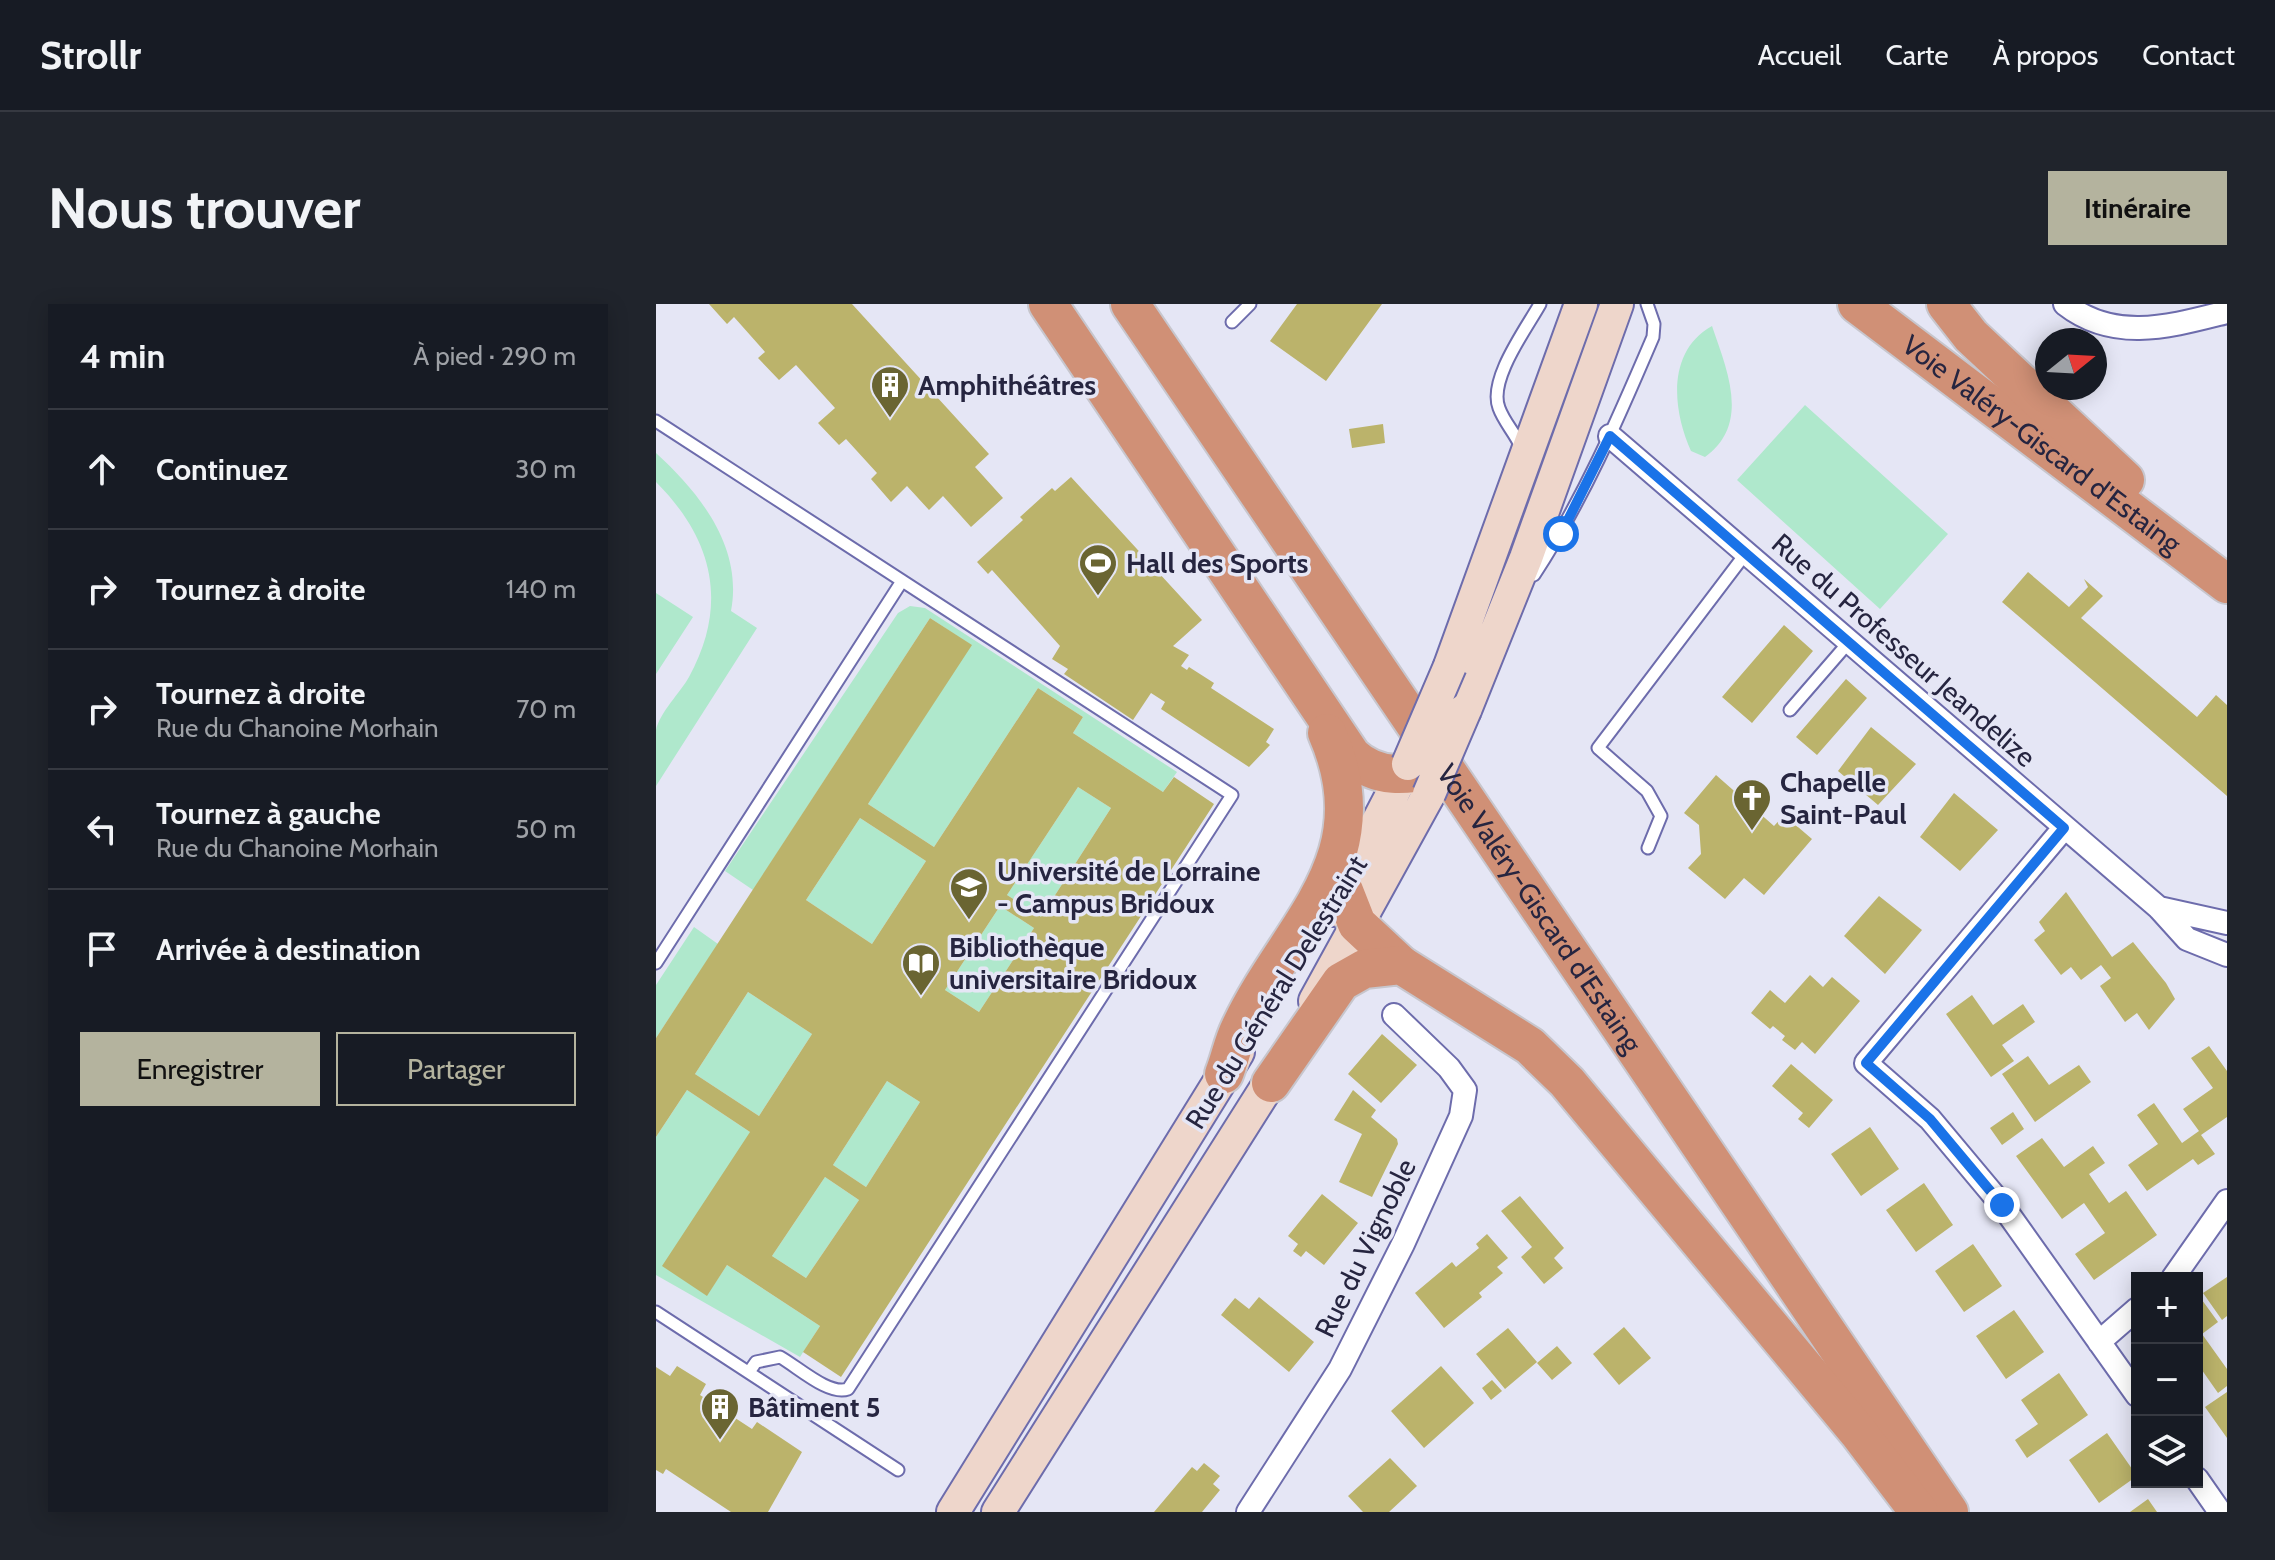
<!DOCTYPE html>
<html lang="fr">
<meta charset="utf-8">
<style>
body{margin:0;font-family:Cabin,sans-serif;background:#20242c;color:#f1f3f6}
.controls{position:absolute;right:24px;bottom:24px;display:grid;overflow:hidden;border-radius:0px;box-shadow:0 4px 20px #0003}
.controls button{width:72px;height:72px;display:grid;place-items:center;padding:0;border:0;border-bottom:2px solid #363941;background:#171b24;color:#f1f3f6;font:40px sans-serif}
.compass{position:absolute;left:1379px;top:24px;width:72px;height:72px;border-radius:50%;background:#171b24;box-shadow:0 4px 20px #0003;rotate:72deg}
.stop{position:absolute;width:24px;height:24px;margin:-18px;border:6px solid #1a73e8;border-radius:50%;background:#fff}
.stop.end{background:#1a73e8;border-color:#fff;box-shadow:0 2px 8px #0008}
.list{margin:0;padding:0;list-style:none}
h2{display:flex;justify-content:space-between;align-items:center;height:104px;margin:0;padding:0 32px;font-size:34px}
h2 small{font-size:26px;font-weight:400;color:#9ea1a6}
.list li{display:grid;grid-template-columns:52px 1fr auto;gap:24px;align-items:center;box-sizing:border-box;height:120px;padding:0 32px;border-top:2px solid #363941}
.list b{display:block;font-size:30px;white-space:nowrap}
.list p{margin:0;font-size:26px;white-space:nowrap;color:#9ea1a6}
.list em{font-size:26px;font-style:normal;color:#9ea1a6}
.actions{display:flex;gap:16px;padding:24px 32px}
.actions a{flex:1;padding:18px 0;border:2px solid #b4b39e;border-radius:0px;text-align:center;font-size:28px;color:#b4b39e}
.actions .main{background:#b4b39e;color:#111}
.icon{flex:none;width:44px;height:44px;fill:none;stroke:currentColor;stroke-width:2;stroke-linecap:round;stroke-linejoin:round}
.map{position:relative;flex:none;width:1571px;height:1208px;overflow:hidden;border-radius:0px}
header{display:flex;align-items:center;gap:48px;box-sizing:border-box;height:112px;padding:0 40px;background:#171b24;border-bottom:2px solid #363941}
header strong{font-size:38px}
nav{display:flex;gap:44px;margin-inline-start:auto;font-size:28px}
.intro{display:flex;align-items:center;justify-content:space-between;box-sizing:border-box;height:192px;padding:0 48px}
h1{margin:0;font-size:56px}
.button{padding:20px 36px;border-radius:0px;background:#b4b39e;color:#111;font-size:28px;font-weight:700}
main{display:flex;gap:48px;padding:0 48px}
aside{flex:1;background:#171b24;border-radius:0px;box-shadow:0 4px 20px #0003}
.map>svg:first-child{display:block}
</style>
<header>
<strong>Strollr</strong>
<nav><a>Accueil</a><a>Carte</a><a>À propos</a><a>Contact</a></nav>
</header>
<div class="intro"><h1>Nous trouver</h1><a class="button">Itinéraire</a></div>
<main>
<aside>
<h2>4 min<small>À pied · 290 m</small></h2>
<ul class="list">
<li><svg class="icon" aria-label="ahead" viewBox="0 0 24 24"><path d="M12 20V5M6 11l6-6 6 6"/></svg><div><b>Continuez</b></div><em>30 m</em></li>
<li><svg class="icon" aria-label="right" viewBox="0 0 24 24"><path d="M7 20v-9h11M14 6l5 5-5 5"/></svg><div><b>Tournez à droite</b></div><em>140 m</em></li>
<li><svg class="icon" aria-label="right" viewBox="0 0 24 24"><path d="M7 20v-9h11M14 6l5 5-5 5"/></svg><div><b>Tournez à droite</b><p>Rue du Chanoine Morhain</p></div><em>70 m</em></li>
<li><svg class="icon" aria-label="left" viewBox="0 0 24 24"><path d="M17 20v-9H6M10 6l-5 5 5 5"/></svg><div><b>Tournez à gauche</b><p>Rue du Chanoine Morhain</p></div><em>50 m</em></li>
<li><svg class="icon" aria-label="arrive" viewBox="0 0 24 24"><path d="M6 21V4h12l-3 4 3 4H6"/></svg><div><b>Arrivée à destination</b></div></li>
</ul>
<div class="actions"><a class="main">Enregistrer</a><a>Partager</a></div>
</aside>
<div class="map">
<svg width="1571" height="1208" viewBox="0 0 1571 1208">
<rect width="100%" height="100%" fill="#e5e6f5"/>
<path fill="#afe8cc" d="M1056,22C1071,66 1095,120 1049,153L1035,147C1016,105 1011,47 1056,22Z
M1149,101L1292,230L1224,305L1081,176Z
M0,149C45,190 87,244 75,307L101,324L0,482C0,465 0,443 0,426C4,408 24,389 33,373C73,300 57,235 0,178Z
M0,289L37,313L0,370Z
M254,302L269,304L521,468L507,488L417,429L427,413L382,384L278,543L212,500L315,341L274,314L97,586L69,567L242,309Z
M422,483L455,504L385,613L351,591Z
M204,514L270,557L216,640L150,596Z
M344,602L378,624L323,708L289,686Z
M38,623L62,640L0,734V681Z
M92,688L156,730L103,812L39,770Z
M231,777L264,798L210,883L177,861Z
M31,786L94,828L51,991L71,961L164,1022L144,1053L0,971V833Z
M169,873L203,896L150,974L116,952Z"/>
<path fill="#bbb36b" fill-rule="evenodd" d="M53,0H196L333,150L319,163L347,194L315,223L287,192L273,206L251,182L235,198L215,175L221,169L190,135L183,141L162,119L179,104L160,83L140,61L123,76L102,54L109,48L78,13L71,20Z
M641,0H726L670,77L614,37Z
M727,120L729,139L696,144L693,125Z
M415,173L546,316L517,342L533,351L525,362L531,366L533,363L558,379L555,384L618,425L610,438L614,441L593,463L505,405L509,398L495,389L477,416L408,370L412,365L396,355L404,342L336,266L332,270L321,258L367,216L364,213L396,184L399,187Z
M1372,268L1413,303L1432,283L1428,275L1447,292L1425,314L1541,413L1560,391L1571,401V492L1346,298Z
M274,314L316,341L212,500L278,543L382,384L427,413L417,429L507,488L518,473L558,500L185,1073L147,1048L164,1022L71,961L51,992L6,962L94,828L31,786L0,833V734ZM422,483L455,504L385,613L351,591ZM204,514L270,557L216,640L150,596ZM344,602L378,624L323,708L289,686ZM92,688L156,730L103,812L39,770ZM231,777L264,798L210,883L177,861ZM169,873L203,896L150,974L116,952Z
M1128,321L1157,347L1096,419L1066,393Z
M1190,375L1211,394L1161,451L1140,433Z
M1215,423L1260,460L1222,501L1182,467Z
M1060,471L1118,522L1128,511L1156,535L1108,591L1088,574L1069,595L1032,564L1045,550L1043,521L1028,509Z
M1298,489L1342,526L1304,567L1264,533Z
M1410,588L1456,653L1477,638L1510,679L1519,695L1493,726L1481,709L1469,718L1444,682L1455,674L1445,661L1425,676L1415,663L1405,671L1378,636L1389,627L1383,618Z
M1223,592L1266,626L1229,670L1188,632Z
M1154,671L1167,683L1176,673L1204,697L1159,750L1146,738L1139,746L1126,736L1129,732L1117,722L1114,725L1095,709L1114,686L1129,699Z
M1316,691L1337,721L1367,700L1379,718L1346,741L1358,757L1335,773L1290,710Z
M726,730L761,761L725,799L692,770Z
M1553,742L1571,767V813L1545,831L1559,850L1542,861L1537,855L1491,887L1472,861L1502,840L1481,811L1498,799L1526,839L1543,827L1527,805L1557,784L1535,754Z
M1372,752L1393,781L1423,761L1435,778L1379,818L1346,770Z
M1135,760L1177,796L1153,824L1142,815L1147,809L1116,782Z
M697,786L720,806L715,813L741,835L742,840L716,893L683,878L706,830L678,816Z
M1357,808L1368,825L1346,841L1334,824Z
M1214,823L1243,865L1205,892L1175,850Z
M1386,834L1408,863L1437,842L1449,859L1433,870L1453,899L1470,887L1501,931L1438,976L1419,950L1449,929L1428,899L1406,915L1360,852Z
M1268,879L1297,921L1260,948L1230,906Z
M666,890L702,919L668,961L650,947L645,953L637,947L642,940L632,932Z
M864,892L908,944L898,954L907,964L888,980L865,953L876,943L845,907Z
M831,930L852,954L841,963L847,969L823,989L826,993L788,1024L759,989L796,958L800,963L823,944L820,940Z
M1317,940L1346,982L1308,1008L1279,967Z
M1571,973V1012L1566,1016L1547,989Z
M603,993L658,1038L633,1068L565,1011L579,994L593,1005Z
M1546,996L1562,1018L1546,1030L1571,1065V1082L1562,1089L1541,1059V1000Z
M1358,1006L1388,1048L1350,1075L1320,1032Z
M968,1023L995,1054L963,1081L937,1050Z
M852,1024L881,1058L849,1085L820,1050Z
M901,1042L916,1059L896,1076L881,1059Z
M21,1062L50,1080L44,1091L96,1125L101,1118L146,1148L112,1208H75L10,1165L7,1170L0,1166V1063L14,1072Z
M785,1062L818,1099L768,1144L735,1107Z
M1403,1069L1432,1111L1371,1154L1359,1136L1382,1120L1365,1096Z
M836,1076L846,1087L835,1096L826,1084Z
M1571,1088V1134L1549,1103Z
M1451,1129L1481,1172L1443,1199L1413,1156Z
M734,1154L761,1182L733,1208H707L692,1192Z
M548,1159L564,1172L557,1180L564,1186L546,1208H498L536,1163L541,1167Z
M1492,1195L1501,1208H1474Z"/>
<g fill="none" stroke-linecap="round" stroke-linejoin="round">
<defs>
<path id="service" d="M576,18L594,0
M0,117L576,491L192,1085C173,1092 142,1063 124,1053L100,1058L93,1068
M865,143C859,129 848,118 843,104C832,76 870,25 884,0
M878,271C927,196 962,115 997,33L998,20L991,0
M1134,406L1193,338
M992,544L1005,512L991,487L942,444L1090,249
M0,659L246,277
M0,1008L242,1166"/>
<path id="minor" d="M1409,0C1459,39 1515,22 1571,8
M954,132L1503,604L1531,635L1571,651
M1408,524L1210,759L1274,815L1346,901L1481,1091
M1503,604L1571,619
M1517,974L1571,897
M1443,1038L1481,1005
M1541,1175L1564,1208
M592,1208L684,1065L747,940L805,812L809,786L793,764L738,711"/>
<path id="secondary" d="M794,362L925,0
M809,406L870,254L961,0
M676,606L752,460
M659,697L773,490
M297,1208L582,748
M342,1208L626,759"/>
<g id="trunk">
<path d="M392,0L696,452C722,476 750,471 783,465"/>
<path id="s1" d="M474,0L1293,1208"/>
<path id="s2" d="M1201,0L1571,280"/>
<path d="M1290,0L1315,32L1469,176"/>
<path d="M688,587L701,620L745,661"/>
<path d="M568,770C574,755 577,738 584,724C632,621 727,557 671,429"/>
<path d="M615,779L685,678L708,665L745,661L874,742L911,778L1202,1128L1263,1208"/>
</g>
</defs>
<use href="#service" stroke="#6d6cac" stroke-width="15"/>
<use href="#minor" stroke="#6d6cac" stroke-width="26"/>
<use href="#secondary" stroke="#6d6cac" stroke-width="36"/>
<use href="#trunk" stroke="#c7c6cd" stroke-width="42"/>
<use href="#service" stroke="#fff" stroke-width="11"/>
<use href="#minor" stroke="#fff" stroke-width="22"/>
<use href="#secondary" stroke="#eed6cb" stroke-width="32"/>
<use href="#trunk" stroke="#d09076" stroke-width="38"/>
<defs>
<path id="secondary-bridge" d="M752,460L794,362
M773,490L809,406"/>
</defs>
<use href="#secondary-bridge" stroke="#6d6cac" stroke-width="36" stroke-linecap="butt"/>
<use href="#secondary-bridge" stroke="#eed6cb" stroke-width="32"/>
</g>
<g fill="none" stroke-linecap="round" stroke-linejoin="round">
<path stroke="#1a73e8" stroke-width="10" d="M905,230L954,132L1408,524L1210,759L1274,815L1346,901"/>
</g>
<defs>
<symbol id="building-pin" viewBox="-11 -11 22 30"><path d="M0 17L-7.5 6A9.5 9.5 0 1 1 7.5 6Z" fill="#6a6532" stroke="#e5e6f5"/><path d="M-4-6H4V6H1V3H-1V6H-4ZM-2.5-4.3h1.7v1.8h-1.7ZM.8-4.3h1.7v1.8H.8ZM-2.5-1h1.7V.8h-1.7ZM.8-1h1.7V.8H.8Z" fill="#fff"/></symbol>
<symbol id="stadium-pin" viewBox="-11 -11 22 30"><path d="M0 17L-7.5 6A9.5 9.5 0 1 1 7.5 6Z" fill="#6a6532" stroke="#e5e6f5"/><path d="M0-5a6.5 5 0 1 0 0 10a6.5 5 0 1 0 0-10ZM-3.5-1.8h7v3.6h-7Z" fill="#fff"/></symbol>
<symbol id="church-pin" viewBox="-11 -11 22 30"><path d="M0 17L-7.5 6A9.5 9.5 0 1 1 7.5 6Z" fill="#6a6532" stroke="#e5e6f5"/><path d="M-1.2-6h2.4v3.5h3.3v2.4h-3.3V6h-2.4V-.1h-3.3v-2.4h3.3Z" fill="#fff"/></symbol>
<symbol id="university-pin" viewBox="-11 -11 22 30"><path d="M0 17L-7.5 6A9.5 9.5 0 1 1 7.5 6Z" fill="#6a6532" stroke="#e5e6f5"/><path d="M0-5L7-2L0 1L-7-2ZM-4 1L0 2.5L4 1V4Q0 6-4 4Z" fill="#fff"/></symbol>
<symbol id="library-pin" viewBox="-11 -11 22 30"><path d="M0 17L-7.5 6A9.5 9.5 0 1 1 7.5 6Z" fill="#6a6532" stroke="#e5e6f5"/><path d="M-6-4Q-3-5.5-.7-3.5V5Q-3 3-6 4ZM6-4Q3-5.5 .7-3.5V5Q3 3 6 4Z" fill="#fff"/></symbol>
</defs>
<g fill-rule="evenodd">
<use href="#building-pin" x="212" y="59" width="44" height="60"/>
<use href="#stadium-pin" x="420" y="237" width="44" height="60"/>
<use href="#church-pin" x="1074" y="472" width="44" height="60"/>
<use href="#university-pin" x="291" y="561" width="44" height="60"/>
<use href="#library-pin" x="243" y="637" width="44" height="60"/>
<use href="#building-pin" x="42" y="1081" width="44" height="60"/>
</g>
<g text-anchor="middle" dominant-baseline="central" stroke-width="7" stroke-linejoin="round" paint-order="stroke">
<g font-size="28" font-weight="bold" fill="#262540" stroke="#e5e6f5" text-anchor="start">
<text x="262" y="81">Amphithéâtres</text>
<text x="470" y="259">Hall des Sports</text>
<text x="1124" y="478">Chapelle<tspan x="1124" dy="32">Saint-Paul</tspan></text>
<text x="341" y="567">Université de Lorraine<tspan x="341" dy="32">- Campus Bridoux</tspan></text>
<text x="293" y="643">Bibliothèque<tspan x="293" dy="32">universitaire Bridoux</tspan></text>
<text x="92" y="1103">Bâtiment 5</text>
</g>
<g font-size="28" fill="#262540" stroke="#e5e6f5">
<text stroke="none"><textPath href="#s2" startOffset="232">Voie Valéry-Giscard d'Estaing</textPath></text>
<text transform="translate(1248 346) rotate(41)">Rue du Professeur Jeandelize</text>
<text stroke="none"><textPath href="#s1" startOffset="730">Voie Valéry-Giscard d'Estaing</textPath></text>
<text transform="translate(620 688) rotate(-58)">Rue du Général Delestraint</text>
<text transform="translate(709 944) rotate(-64)">Rue du Vignoble</text>
</g>
</g>
</svg>
<div class="controls">
<button>+</button>
<button>−</button>
<button><svg class="icon" aria-label="layers" viewBox="0 0 24 24"><path d="M12 4l9 5-9 5-9-5zM3 14l9 5 9-5"/></svg></button>
</div>
<svg class="compass" viewBox="-18 -18 36 36"><path d="M0-13l5 13h-10z" fill="#e53935"/><path d="M0 13l5-13h-10z" fill="#9ea1a6"/></svg>
<div class="stop" style="left:905px;top:230px"></div>
<div class="stop end" style="left:1346px;top:901px"></div>
</div>
</main>
